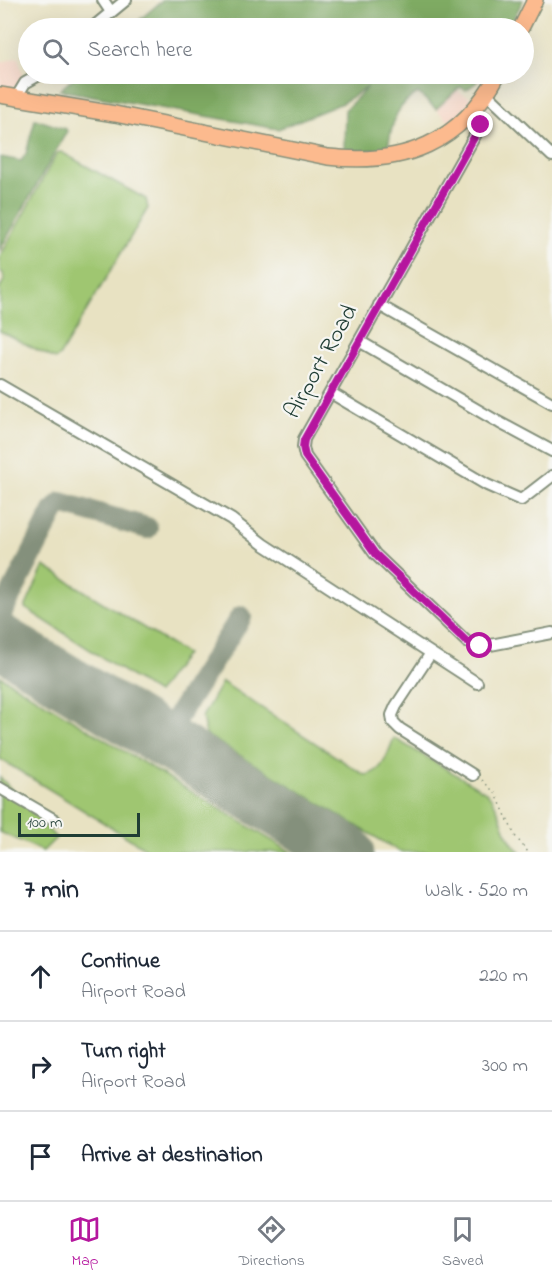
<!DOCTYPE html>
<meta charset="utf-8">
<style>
body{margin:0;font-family:"Indie Flower",sans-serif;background:#f6f6f7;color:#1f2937}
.scale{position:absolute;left:18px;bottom:15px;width:122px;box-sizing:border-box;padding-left:6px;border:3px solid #1f3d34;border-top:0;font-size:16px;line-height:21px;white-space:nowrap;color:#1f3d34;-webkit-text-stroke:4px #f6f6f2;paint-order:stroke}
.stop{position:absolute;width:18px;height:18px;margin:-14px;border:4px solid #b5179e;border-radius:50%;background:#fff}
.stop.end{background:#b5179e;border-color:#fff;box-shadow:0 2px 6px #0008}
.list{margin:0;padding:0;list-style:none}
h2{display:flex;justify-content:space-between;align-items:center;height:78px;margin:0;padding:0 24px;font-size:26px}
h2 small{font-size:20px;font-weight:400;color:#747a83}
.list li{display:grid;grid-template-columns:39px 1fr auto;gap:18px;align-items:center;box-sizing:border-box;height:90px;padding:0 24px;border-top:2px solid #e0e1e3}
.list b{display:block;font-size:22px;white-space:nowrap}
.list p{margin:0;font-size:20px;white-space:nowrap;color:#747a83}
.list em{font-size:20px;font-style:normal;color:#747a83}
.icon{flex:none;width:33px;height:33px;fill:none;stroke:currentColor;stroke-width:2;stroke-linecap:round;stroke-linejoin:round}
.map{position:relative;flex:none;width:552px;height:852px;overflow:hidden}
.search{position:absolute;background:#fff;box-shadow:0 6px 24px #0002;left:18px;right:18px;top:18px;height:66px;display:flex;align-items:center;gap:15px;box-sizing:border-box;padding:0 21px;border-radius:33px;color:#747a83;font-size:22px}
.sheet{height:348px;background:#fff}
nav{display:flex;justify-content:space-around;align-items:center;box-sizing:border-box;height:84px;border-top:2px solid #e0e1e3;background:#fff;font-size:16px;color:#747a83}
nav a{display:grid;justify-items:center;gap:3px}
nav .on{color:#b5179e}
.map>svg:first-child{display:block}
</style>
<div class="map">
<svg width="552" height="852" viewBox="0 0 552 852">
<rect width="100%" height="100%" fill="#f6f6f2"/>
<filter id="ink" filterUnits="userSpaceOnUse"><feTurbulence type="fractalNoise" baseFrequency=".0167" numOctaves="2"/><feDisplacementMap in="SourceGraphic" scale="12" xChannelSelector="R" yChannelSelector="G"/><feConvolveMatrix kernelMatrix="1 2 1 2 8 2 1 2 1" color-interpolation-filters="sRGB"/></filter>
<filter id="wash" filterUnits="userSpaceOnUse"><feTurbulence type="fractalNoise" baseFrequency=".008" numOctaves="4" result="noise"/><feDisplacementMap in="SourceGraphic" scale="24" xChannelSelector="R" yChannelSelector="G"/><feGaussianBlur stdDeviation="1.35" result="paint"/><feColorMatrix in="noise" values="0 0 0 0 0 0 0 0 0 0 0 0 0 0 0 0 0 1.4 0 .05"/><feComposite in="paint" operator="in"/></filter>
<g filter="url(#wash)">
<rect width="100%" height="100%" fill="#e8e2c2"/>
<path fill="#f5d3c2" d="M18,57L25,83L4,92L0,83V63Z
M456,90L473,99L451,124L436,109Z"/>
<path fill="#9fc671" stroke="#5f8252" stroke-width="1.5" d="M61,152L146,199L148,208L59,357L55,359L0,331V288L4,280L3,273L0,271V257L57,153Z
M44,566L186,654L157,693L25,608Z
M0,676L291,852H151L0,759Z
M222,682L364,775C384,773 387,754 394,738L486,792C504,810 500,834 520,852H400L206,735L202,717Z
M0,777L56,838L43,851L0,832Z"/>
<path fill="#7fab63" stroke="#4f744c" stroke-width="1.5" d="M163,0H523L509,28H130Z
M78,74H389L375,83L404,74H453L452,80L458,74H478L477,82L466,90L460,87L436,109L418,93C393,107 393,124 387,151H344L345,110L368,87L340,104L278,129L60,90Z
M35,119L66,129L67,131L0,250V157L21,161L26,154Z"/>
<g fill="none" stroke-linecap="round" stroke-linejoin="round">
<path stroke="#84907b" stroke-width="22" d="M0,616L54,511L61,503L147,528
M156,735L165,734L168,731L241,617"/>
<path stroke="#84907b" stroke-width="54" d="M0,641L347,852"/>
</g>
</g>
<g filter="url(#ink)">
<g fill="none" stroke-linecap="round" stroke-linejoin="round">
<defs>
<path id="minor" d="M103,0L111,12
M92,28L126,0
M487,94L552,156
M16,98L25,83L41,74
M481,125L304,439L303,447L305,456L375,554L467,642L480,647L552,633
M379,305L552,403
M359,341L500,423L552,451
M0,385L231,519L263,544L477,683
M331,393L487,485L521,500L552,476
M431,653L396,706L392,715L393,722L400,729L473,775
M0,788L55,820"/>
<path id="highway" d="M521,28L535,0
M0,95L115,114L328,157C404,166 461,143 498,74"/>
</defs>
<use href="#minor" stroke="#84907b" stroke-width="14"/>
<use href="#highway" stroke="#84907b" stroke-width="18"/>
<path stroke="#84907b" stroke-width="1.5" stroke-dasharray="1.5 4.5" stroke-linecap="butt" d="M482,780L496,794L515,836L528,852"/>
<use href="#minor" stroke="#fff" stroke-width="10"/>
<use href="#highway" stroke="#fcba8e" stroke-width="15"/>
</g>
</g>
<g fill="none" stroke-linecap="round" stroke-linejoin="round" filter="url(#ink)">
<path stroke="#b5179e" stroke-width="8" d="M480,646L467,642L375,554L305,456L303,447L304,440L481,125"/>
</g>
<g text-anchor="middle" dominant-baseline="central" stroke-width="4.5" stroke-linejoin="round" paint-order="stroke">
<g font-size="24" fill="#1f3d34" stroke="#f6f6f2">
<text transform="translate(322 362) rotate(-61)">Airport Road</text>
</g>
</g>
</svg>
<div class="scale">100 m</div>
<div class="stop" style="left:480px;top:646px"></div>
<div class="stop end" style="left:481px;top:125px"></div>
<div class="search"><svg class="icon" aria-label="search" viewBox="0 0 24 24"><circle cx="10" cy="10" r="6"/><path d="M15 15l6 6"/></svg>Search here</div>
</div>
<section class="sheet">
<h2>7 min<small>Walk · 520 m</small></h2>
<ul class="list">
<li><svg class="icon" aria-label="ahead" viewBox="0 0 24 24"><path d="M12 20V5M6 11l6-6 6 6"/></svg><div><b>Continue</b><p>Airport Road</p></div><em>220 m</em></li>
<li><svg class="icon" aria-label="right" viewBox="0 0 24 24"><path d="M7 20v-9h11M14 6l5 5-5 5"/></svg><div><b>Turn right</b><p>Airport Road</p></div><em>300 m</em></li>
<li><svg class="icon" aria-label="arrive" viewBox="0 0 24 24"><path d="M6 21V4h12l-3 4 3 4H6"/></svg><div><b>Arrive at destination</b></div></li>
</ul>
</section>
<nav>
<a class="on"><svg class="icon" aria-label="map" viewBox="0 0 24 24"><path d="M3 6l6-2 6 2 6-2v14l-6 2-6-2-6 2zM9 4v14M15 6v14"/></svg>Map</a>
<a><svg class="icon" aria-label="directions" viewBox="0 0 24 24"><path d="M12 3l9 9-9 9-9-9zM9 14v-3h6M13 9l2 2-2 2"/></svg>Directions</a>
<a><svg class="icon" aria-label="saved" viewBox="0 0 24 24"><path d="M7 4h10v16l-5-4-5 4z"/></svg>Saved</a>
</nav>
